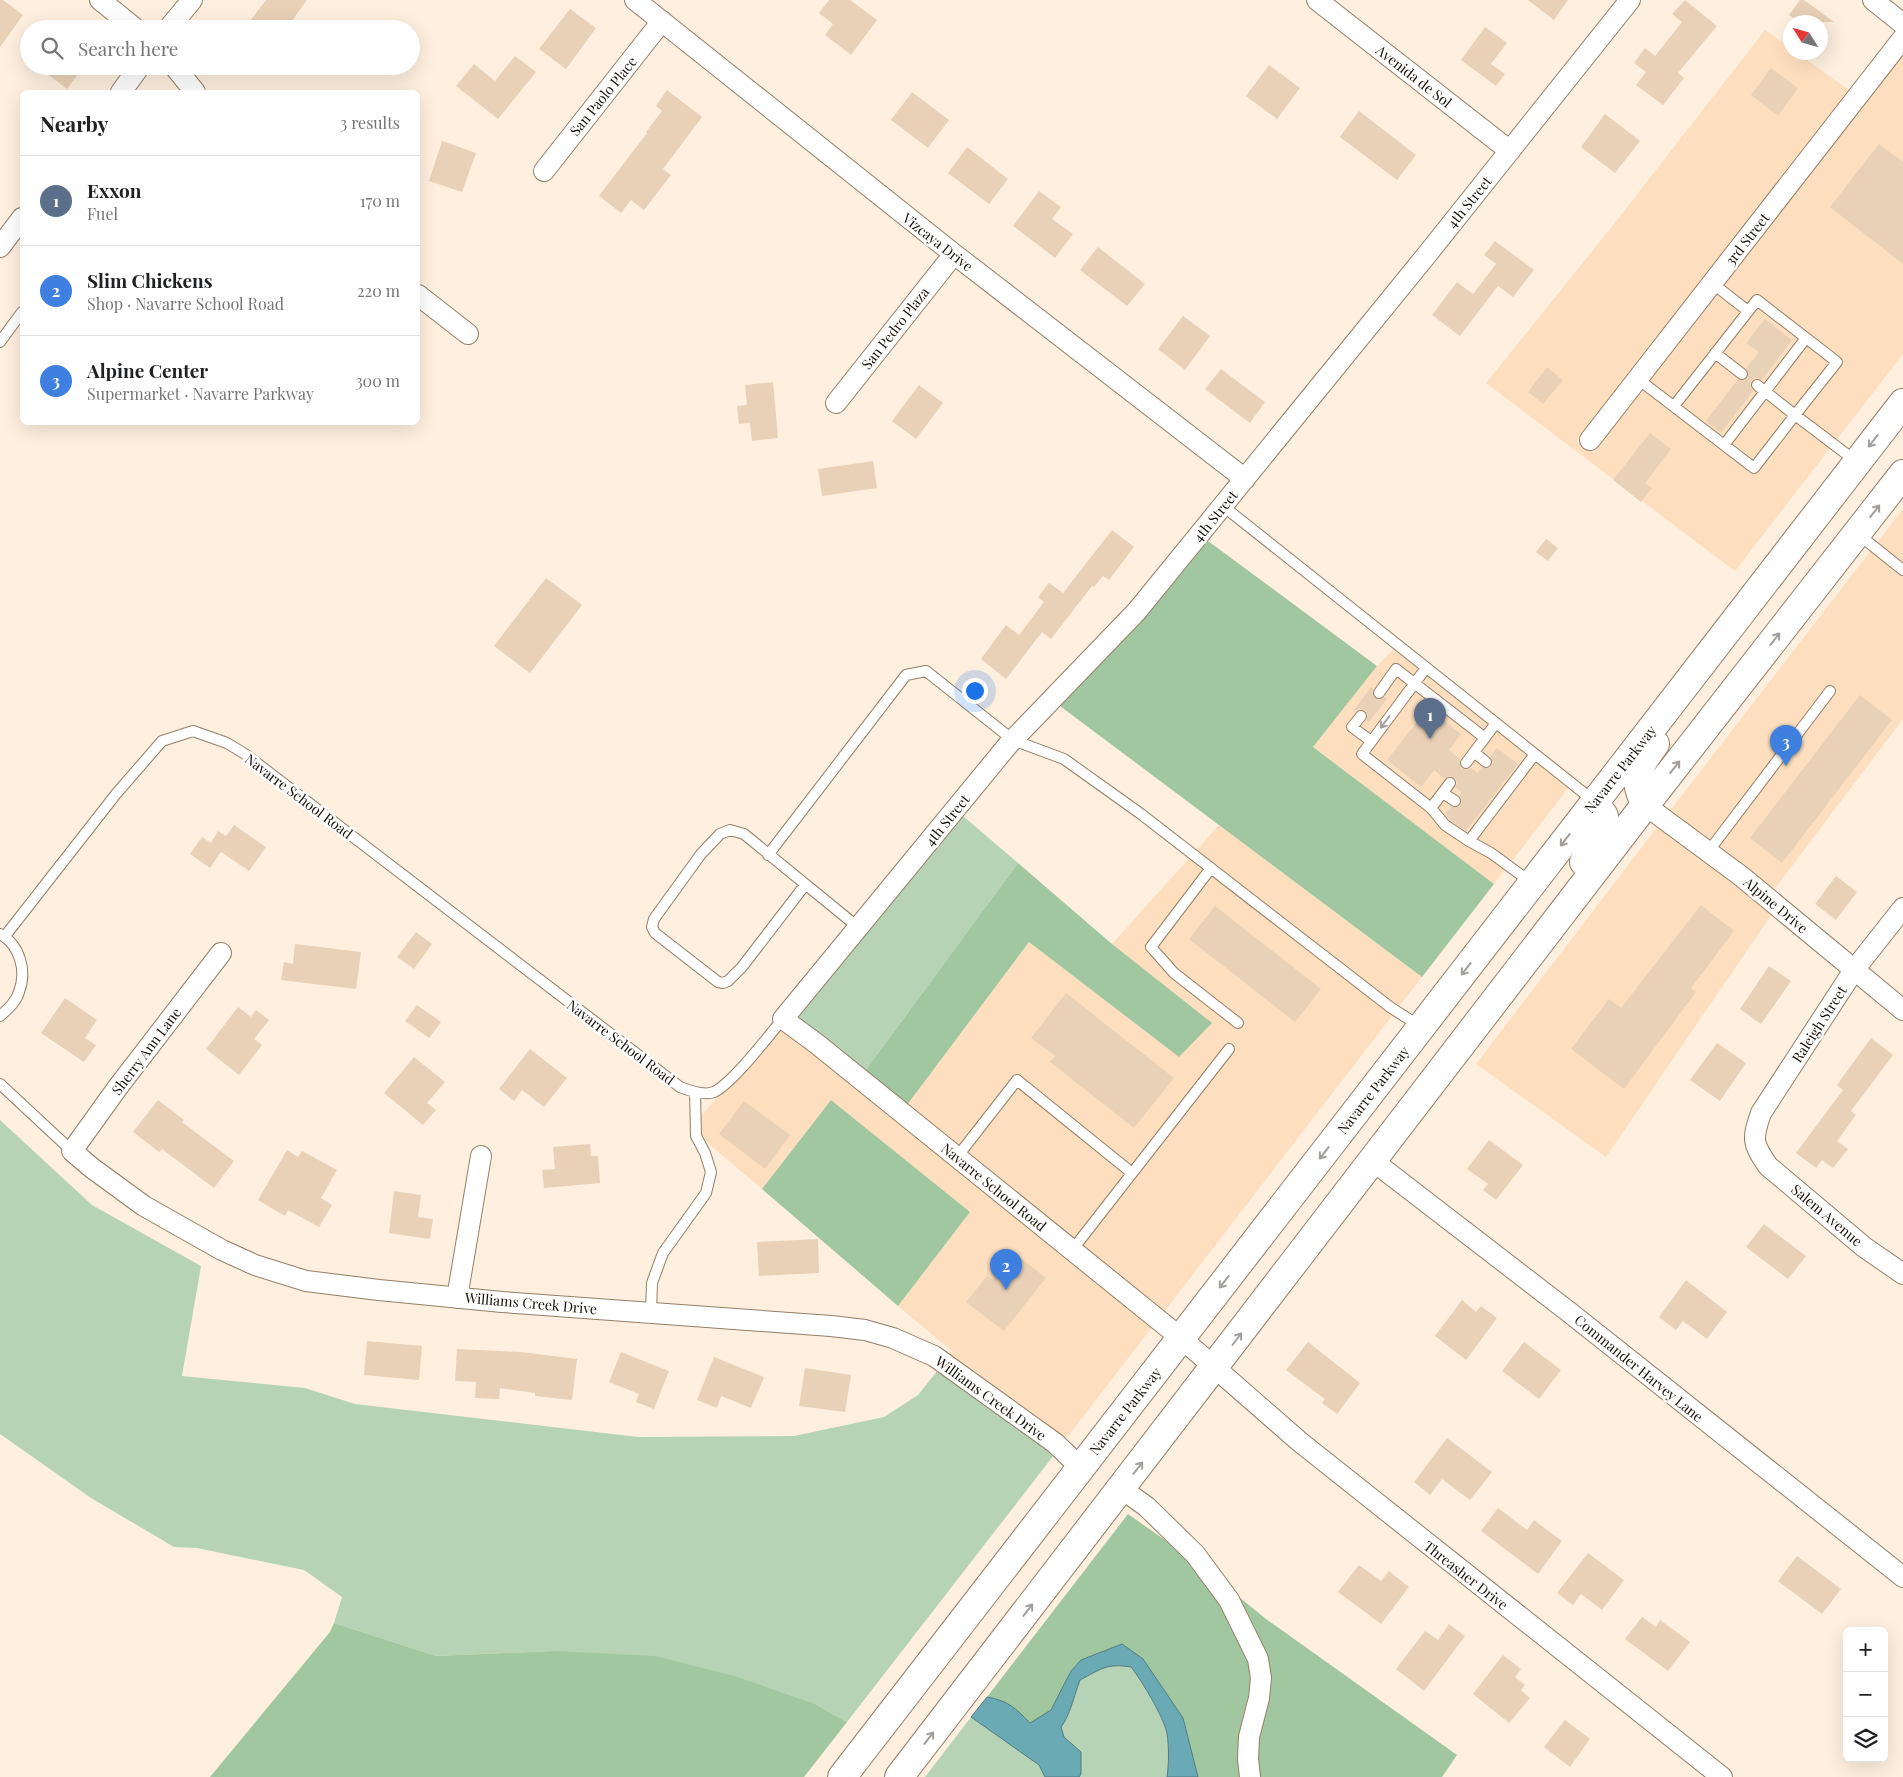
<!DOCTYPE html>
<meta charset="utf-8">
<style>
body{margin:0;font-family:"Playfair Display",serif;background:#f2f2f2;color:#202124}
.controls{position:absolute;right:15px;bottom:15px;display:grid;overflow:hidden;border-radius:8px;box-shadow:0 5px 20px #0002}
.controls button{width:45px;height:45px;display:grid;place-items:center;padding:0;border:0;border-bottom:1px solid #e0e0e0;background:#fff;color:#202124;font:25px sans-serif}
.compass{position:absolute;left:1783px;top:15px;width:45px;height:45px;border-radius:50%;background:#fff;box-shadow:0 5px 20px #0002;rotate:307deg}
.you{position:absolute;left:974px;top:690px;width:18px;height:18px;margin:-12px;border:4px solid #fff;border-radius:50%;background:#1a73e8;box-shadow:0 0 0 8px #1a73e833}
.badge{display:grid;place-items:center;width:32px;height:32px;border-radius:50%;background:#2c747d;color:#fff;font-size:16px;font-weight:700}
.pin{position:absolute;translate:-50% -41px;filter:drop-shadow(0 1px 2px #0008)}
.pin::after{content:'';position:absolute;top:26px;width:18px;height:15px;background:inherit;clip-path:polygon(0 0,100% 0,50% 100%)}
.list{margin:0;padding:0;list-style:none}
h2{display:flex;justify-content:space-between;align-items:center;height:65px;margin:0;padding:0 20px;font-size:21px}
h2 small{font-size:16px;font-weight:400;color:#757577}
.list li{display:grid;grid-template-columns:32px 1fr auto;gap:15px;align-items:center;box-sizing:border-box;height:90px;padding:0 20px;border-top:1px solid #e0e0e0}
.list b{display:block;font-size:19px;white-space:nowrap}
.list p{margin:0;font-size:16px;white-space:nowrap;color:#757577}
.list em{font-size:16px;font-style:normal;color:#757577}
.icon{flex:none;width:28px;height:28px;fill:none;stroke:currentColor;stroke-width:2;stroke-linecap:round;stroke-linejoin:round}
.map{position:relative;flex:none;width:1903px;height:1777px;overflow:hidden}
.search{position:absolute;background:#fff;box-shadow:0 5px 20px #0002;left:20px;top:20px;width:400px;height:55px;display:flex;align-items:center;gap:12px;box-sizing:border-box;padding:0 18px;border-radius:28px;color:#757577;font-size:19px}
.panel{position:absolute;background:#fff;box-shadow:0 5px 20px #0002;left:20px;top:90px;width:400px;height:335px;border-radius:8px}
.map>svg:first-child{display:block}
</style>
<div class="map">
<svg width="1903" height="1777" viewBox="0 0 1903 1777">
<rect width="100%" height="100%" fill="#feefdf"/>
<path fill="#fddfbf" d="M1765,30L1790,48V52L1797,53L1849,90L1577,441L1593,453L1903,55V354L1735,571L1486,383L1614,224Z
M1903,509V719L1773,891L1669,812Z
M1400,642L1576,778L1494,884L1313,747L1377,666Z
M1219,825L1422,977L1164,1312L907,1105L1029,942L1179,1057L1211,1023L1112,944Z
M1658,826L1736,883L1772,914L1606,1157L1476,1064Z
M780,1028L811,1051L1153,1326L1065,1440L949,1356L952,1351L898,1306L970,1212L831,1100L762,1189L690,1128Z"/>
<path fill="#b6d4b5" d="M963,816L1018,863L865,1071L797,1018Z
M0,1120L92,1205L201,1266L182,1376L305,1388L355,1404L638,1437L794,1436L884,1417L918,1395L938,1370L999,1413L1054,1455L847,1722L815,1704L554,1651L436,1656L334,1623L342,1597L304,1570L197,1548L174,1547L91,1498L0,1434Z
M1116,1664L1131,1667C1142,1682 1163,1716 1167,1733C1169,1748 1169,1762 1167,1777H1079L1081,1774V1752L1064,1737L1061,1727C1069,1718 1075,1693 1080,1680L1104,1667Z
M971,1717L1039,1765L1045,1777H925Z"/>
<path fill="#a0c79f" d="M1208,541L1377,666L1313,747L1494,884L1422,977L1060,706L1145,618Z
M1018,863L1112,944L1212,1023L1179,1057L1029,942L907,1105L865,1071Z
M831,1100L970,1212L898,1306L762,1189Z
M1128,1514C1147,1528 1169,1541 1186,1558C1209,1580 1249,1644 1250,1676C1251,1689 1247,1701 1244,1713C1238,1735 1238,1755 1240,1777H1198L1183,1718L1122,1644L1081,1660L1071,1671L1051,1710L1030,1723C1017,1709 1007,1701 987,1697Z
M1239,1597L1266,1619L1457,1755L1442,1777H1260L1258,1760L1259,1739L1270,1680L1268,1659Z
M334,1623L436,1656L554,1651L655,1656L734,1676L815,1704L847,1722L804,1777H210L330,1632Z"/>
<path fill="#69aab5" stroke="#507b80" d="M1122,1644L1143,1659L1183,1718L1198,1777H1167C1169,1762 1169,1748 1167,1733C1163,1716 1142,1681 1131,1667C1107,1663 1101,1669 1080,1680C1075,1693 1069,1718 1061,1727L1064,1737L1081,1752V1774L1079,1777H1045L1039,1765L971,1717L987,1697C1009,1701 1015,1708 1030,1723L1051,1710L1071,1671L1081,1660Z"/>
<path fill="#e9d1b7" d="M0,0H3L23,15L0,47Z
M266,0H307L286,29H244Z
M829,0H850L877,20L851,55L825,35L833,24L819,13Z
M1528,0H1568L1554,20Z
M1685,0L1717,26L1678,73L1684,78L1663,105L1636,85L1646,72L1634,63L1645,48L1655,56L1682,22L1672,14Z
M1800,0H1804L1834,22H1799L1789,15Z
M570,9L596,28L566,69L539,49Z
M1485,27L1507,43L1491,64L1505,74L1496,86L1461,60Z
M515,56L536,72L498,119L456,86L474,64L495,81Z
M1269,65L1300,88L1277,119L1246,96Z
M37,66H84L67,89Z
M1771,68L1798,88L1778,116L1751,95Z
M667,90L702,117L663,169L671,175L644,210L631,200L621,213L599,196L647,133L646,132L662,111L656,106Z
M912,92L949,120L928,148L891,120Z
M1359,111L1416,155L1397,180L1340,137Z
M1605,114L1640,141L1615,173L1581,147Z
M442,141L476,153L462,192L429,181Z
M1879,144L1903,162V264L1830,207Z
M967,147L1008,179L989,204L948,173Z
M1039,191L1061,207L1052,219L1073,234L1055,258L1013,226Z
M1495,241L1534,270L1513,297L1498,286L1460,336L1432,315L1457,282L1473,294L1496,264L1484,255Z
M1098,247L1145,284L1127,306L1080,270Z
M1183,316L1210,336L1185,370L1158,349Z
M1765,319L1792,340L1762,380L1755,378L1751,381L1750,387L1753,391L1721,433L1706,421L1738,379L1744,380L1748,378V372L1746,369L1759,352L1746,343Z
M1547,367L1563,380L1543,404L1528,392Z
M1221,369L1265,402L1250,423L1205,389Z
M773,382L778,438L752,441L750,423L739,424L737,406L747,405L745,385Z
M919,385L943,403L916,439L892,421Z
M1650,433L1671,449L1645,483L1652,488L1641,502L1613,480Z
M873,461L877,488L822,496L818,469Z
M1112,530L1134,547L1109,580L1103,576L1094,587L1092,586L1051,639L1042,632L1006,679L981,659L1006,625L1019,635L1044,602L1038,597L1049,583L1063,593Z
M1546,539L1558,548L1548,561L1536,552Z
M546,578L582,605L530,673L494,646Z
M1371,687L1374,689L1372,693L1375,698L1379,700L1385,697L1387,699L1369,722L1366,720L1368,714L1365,710L1359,709L1356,712L1354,710Z
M1860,695L1892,720L1782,863L1750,838Z
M1428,708L1461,734L1449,750L1460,759V765L1462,769L1466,770L1471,768L1478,773L1482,767L1489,768L1493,763L1490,757L1497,748L1518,764L1466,831L1450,820L1445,814L1451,806L1458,807L1462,802L1459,796L1462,792L1455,787L1457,783L1455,778L1450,776L1445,779L1434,770L1421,787L1387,760Z
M234,825L266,847L249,871L221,852L210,868L190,854L202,837L211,843L218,831L226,836Z
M1836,876L1857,892L1836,920L1815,904Z
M1701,905L1734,931L1691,988L1696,992L1624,1089L1571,1049L1609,999L1621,1008Z
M1215,906L1321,989L1295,1022L1189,939Z
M416,932L432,944L414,969L397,957Z
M295,944L361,952L356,989L281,980L284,962L293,964Z
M1769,966L1791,981L1761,1024L1740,1009Z
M1066,993L1174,1078L1134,1128L1050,1062L1055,1056L1031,1038Z
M65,998L97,1020L85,1038L96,1045L84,1062L41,1033Z
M417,1005L441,1022L429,1038L405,1021Z
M238,1007L251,1017L256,1010L269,1020L254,1039L262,1045L239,1075L206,1049Z
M1871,1038L1893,1055L1851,1111L1856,1115L1837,1141L1848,1149L1833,1168L1822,1160L1816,1168L1796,1153L1843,1090L1837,1085Z
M1717,1043L1746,1063L1720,1101L1690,1080Z
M530,1049L567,1078L544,1107L522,1090L514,1101L499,1089Z
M414,1057L445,1082L427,1103L436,1110L423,1125L384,1093Z
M158,1100L184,1120L182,1122L234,1161L214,1188L162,1149L159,1152L133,1132Z
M744,1101L790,1135L765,1169L719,1134Z
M1489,1140L1523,1165L1496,1200L1483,1190L1488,1184L1467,1169Z
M590,1144L591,1156H598L600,1183L544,1188L542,1170L555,1169L553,1147Z
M287,1150L298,1157L302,1151L337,1170L321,1198L332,1205L319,1227L288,1210L285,1216L258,1200Z
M394,1191L421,1195L418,1217L433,1219L430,1239L389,1233Z
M1764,1224L1806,1256L1788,1279L1746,1247Z
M818,1239L819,1273L759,1276L757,1242Z
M1014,1253L1046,1278L1004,1331L966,1302L987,1276L993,1280Z
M1686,1280L1727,1312L1707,1339L1683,1321L1676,1330L1659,1317Z
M1462,1300L1476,1312L1481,1306L1497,1318L1466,1360L1435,1336Z
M367,1341L422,1346L419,1380L364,1375Z
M1308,1342L1360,1383L1337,1414L1322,1403L1325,1399L1286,1370Z
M1524,1342L1561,1370L1539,1399L1502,1371Z
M457,1349L521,1352L577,1359L572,1400L535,1396V1393L500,1388L499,1399L475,1398L476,1382L455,1381Z
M621,1352L669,1371L654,1409L636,1402L639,1394L609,1382Z
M714,1357L764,1377L751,1408L721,1396L717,1408L697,1400Z
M805,1368L851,1375L845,1412L799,1406Z
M1447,1438L1492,1472L1470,1500L1442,1479L1430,1495L1414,1482Z
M1498,1508L1527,1530L1534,1520L1562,1541L1538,1574L1481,1531Z
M1588,1553L1624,1580L1602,1610L1581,1594L1573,1605L1557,1593Z
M1797,1556L1841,1589L1822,1614L1778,1581Z
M1359,1565L1381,1581L1389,1571L1409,1587L1381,1624L1338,1592Z
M1642,1617L1656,1627L1660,1620L1690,1642L1668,1671L1625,1639Z
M1449,1624L1465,1636L1424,1691L1396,1669L1425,1631L1438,1640Z
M1503,1655L1521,1669L1515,1677L1525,1685L1521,1690L1530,1698L1509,1723L1473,1694Z
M1565,1720L1590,1739L1570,1767L1544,1747Z"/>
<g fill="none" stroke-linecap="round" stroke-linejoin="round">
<defs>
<path id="service" d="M1712,283L1748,311
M0,342L22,312
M1715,353L1742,374
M1638,379L1754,468L1795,415L1857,462
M1674,406L1757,300L1837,362L1795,415L1757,385
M1724,445L1806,338
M1223,506L1594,801
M1858,534L1903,570
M1426,668L1362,754L1431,808L1445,825L1469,841L1535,754
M1379,693L1396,669L1485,738
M1361,716L1352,727L1371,741
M1474,752L1486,762
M1466,763L1496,723
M1443,793L1455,801
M1431,808L1450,783
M1469,841L1491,853L1532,883
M1708,852L1830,691
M768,855L906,675L926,671L1013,740L1064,759L1141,814L1390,1007L1421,1027
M1211,868L1151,947L1174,973L1238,1023
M805,885L742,967L728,981L723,983L718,982L655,933L652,927L654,919L701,854L720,834L730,830L744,834L859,928
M0,934C20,945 27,971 19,992C16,1002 8,1009 0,1016
M5,936L116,794L162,741L193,731L227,743L245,754L680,1087C690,1091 704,1096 714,1092C733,1083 768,1036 783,1019
M0,1084L72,1151
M957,1157L1017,1080L1132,1173
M1073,1249L1229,1049
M651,1313L652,1283L663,1253L706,1193L711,1172L705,1153L696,1136L695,1093"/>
<path id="minor" d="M100,0L136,29
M635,0L954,254L1245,479
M1317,0L1510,151
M1630,0L1425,257L1137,611L1008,745L783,1019L817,1044L1181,1338L1300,1442L1722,1777
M1873,0L1903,24
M168,29L192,0
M174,66L195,92
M121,92L140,66
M544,171L662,21
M0,247L22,218
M418,295L468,334
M836,403L954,254
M1590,440L1903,38
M1645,805L1741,876L1903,1010
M1903,908L1854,970L1761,1113C1752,1139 1752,1143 1768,1166L1864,1247L1903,1274
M221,953L118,1087L72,1151L92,1168L144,1206L222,1250L255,1265L306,1281L379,1290L502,1302L831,1326L865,1330L893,1338L934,1356L1055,1443L1081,1468
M1373,1161L1569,1312L1903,1577
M457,1298L481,1156
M1122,1489L1147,1507L1195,1554L1229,1600L1258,1659L1261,1678L1259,1698L1249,1737L1248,1759L1250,1777"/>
<path id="trunk" d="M1645,805C1633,775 1636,769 1655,744
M1584,862C1595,847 1602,835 1604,816L1595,802
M842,1777L1903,403
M899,1777L1645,805L1903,474"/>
</defs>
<use href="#service" stroke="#947e66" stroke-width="12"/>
<use href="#minor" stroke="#947e66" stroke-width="22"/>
<use href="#trunk" stroke="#947e66" stroke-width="30"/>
<use href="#service" stroke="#fff" stroke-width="10"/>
<use href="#minor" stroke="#fff" stroke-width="20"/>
<use href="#trunk" stroke="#fff" stroke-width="28"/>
</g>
<defs><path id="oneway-shaft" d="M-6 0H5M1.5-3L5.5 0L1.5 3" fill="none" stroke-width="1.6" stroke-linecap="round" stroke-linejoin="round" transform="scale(1.25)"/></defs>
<g stroke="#a19e9b">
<use href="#oneway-shaft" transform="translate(1873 441) rotate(128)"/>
<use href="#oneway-shaft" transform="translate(1875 511) rotate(-52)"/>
<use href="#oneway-shaft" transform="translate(1775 639) rotate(-52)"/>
<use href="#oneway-shaft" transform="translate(1385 722) rotate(127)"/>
<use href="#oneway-shaft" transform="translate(1675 767) rotate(-52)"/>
<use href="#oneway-shaft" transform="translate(1565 840) rotate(128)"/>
<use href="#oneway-shaft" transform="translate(1466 969) rotate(128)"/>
<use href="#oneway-shaft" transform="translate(1324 1153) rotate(128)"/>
<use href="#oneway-shaft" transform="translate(1224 1282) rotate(128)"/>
<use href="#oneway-shaft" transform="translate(1237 1339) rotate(-53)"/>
<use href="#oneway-shaft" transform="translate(1138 1468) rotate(-52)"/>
<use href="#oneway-shaft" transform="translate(1028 1610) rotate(-52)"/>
<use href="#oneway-shaft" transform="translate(929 1738) rotate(-52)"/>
</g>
<g text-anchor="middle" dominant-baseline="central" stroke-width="5" stroke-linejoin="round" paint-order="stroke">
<g font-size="14" fill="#150d05" stroke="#fff">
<text transform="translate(1414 76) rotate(38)">Avenida de Sol</text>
<text transform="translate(603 96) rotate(-51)">San Paolo Place</text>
<text transform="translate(1469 202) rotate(-51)">4th Street</text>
<text transform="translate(1747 239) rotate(-52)">3rd Street</text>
<text transform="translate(938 242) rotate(38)">Vizcaya Drive</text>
<text transform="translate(895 328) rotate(-52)">San Pedro Plaza</text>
<text transform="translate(1215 516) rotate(-51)">4th Street</text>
<text transform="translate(1620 769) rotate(-52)">Navarre Parkway</text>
<text transform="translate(299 796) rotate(37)">Navarre School Road</text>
<text transform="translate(947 820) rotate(-51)">4th Street</text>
<text transform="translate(1776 905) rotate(40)">Alpine Drive</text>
<text transform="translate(1819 1024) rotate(-57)">Raleigh Street</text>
<text transform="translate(621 1042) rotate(37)">Navarre School Road</text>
<text transform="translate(146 1051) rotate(-53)">Sherry Ann Lane</text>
<text transform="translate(1373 1090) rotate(-52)">Navarre Parkway</text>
<text transform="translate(994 1187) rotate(39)">Navarre School Road</text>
<text transform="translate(1827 1215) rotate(40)">Salem Avenue</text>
<text transform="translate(531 1303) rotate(5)">Williams Creek Drive</text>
<text transform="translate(1639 1368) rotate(39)">Commander Harvey Lane</text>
<text transform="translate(991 1398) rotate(36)">Williams Creek Drive</text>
<text transform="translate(1125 1411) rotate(-52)">Navarre Parkway</text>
<text transform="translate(1466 1575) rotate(38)">Threasher Drive</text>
</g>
</g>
</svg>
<div class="controls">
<button>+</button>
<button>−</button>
<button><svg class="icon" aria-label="layers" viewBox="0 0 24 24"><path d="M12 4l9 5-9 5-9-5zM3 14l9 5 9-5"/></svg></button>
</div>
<svg class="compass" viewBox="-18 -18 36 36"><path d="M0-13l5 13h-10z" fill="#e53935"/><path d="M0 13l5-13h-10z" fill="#757577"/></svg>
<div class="you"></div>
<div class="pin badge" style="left:1430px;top:739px;background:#5c6f8a">1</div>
<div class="pin badge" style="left:1006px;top:1290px;background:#3f7fe0">2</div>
<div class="pin badge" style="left:1786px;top:766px;background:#3f7fe0">3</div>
<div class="search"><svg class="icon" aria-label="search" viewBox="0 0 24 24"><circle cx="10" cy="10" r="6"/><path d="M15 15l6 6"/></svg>Search here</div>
<section class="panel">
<h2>Nearby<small>3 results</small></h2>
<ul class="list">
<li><span class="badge" style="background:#5c6f8a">1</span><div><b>Exxon</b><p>Fuel</p></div><em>170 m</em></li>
<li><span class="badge" style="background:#3f7fe0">2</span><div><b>Slim Chickens</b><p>Shop · Navarre School Road</p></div><em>220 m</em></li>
<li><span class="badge" style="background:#3f7fe0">3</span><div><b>Alpine Center</b><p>Supermarket · Navarre Parkway</p></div><em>300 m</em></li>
</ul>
</section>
</div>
